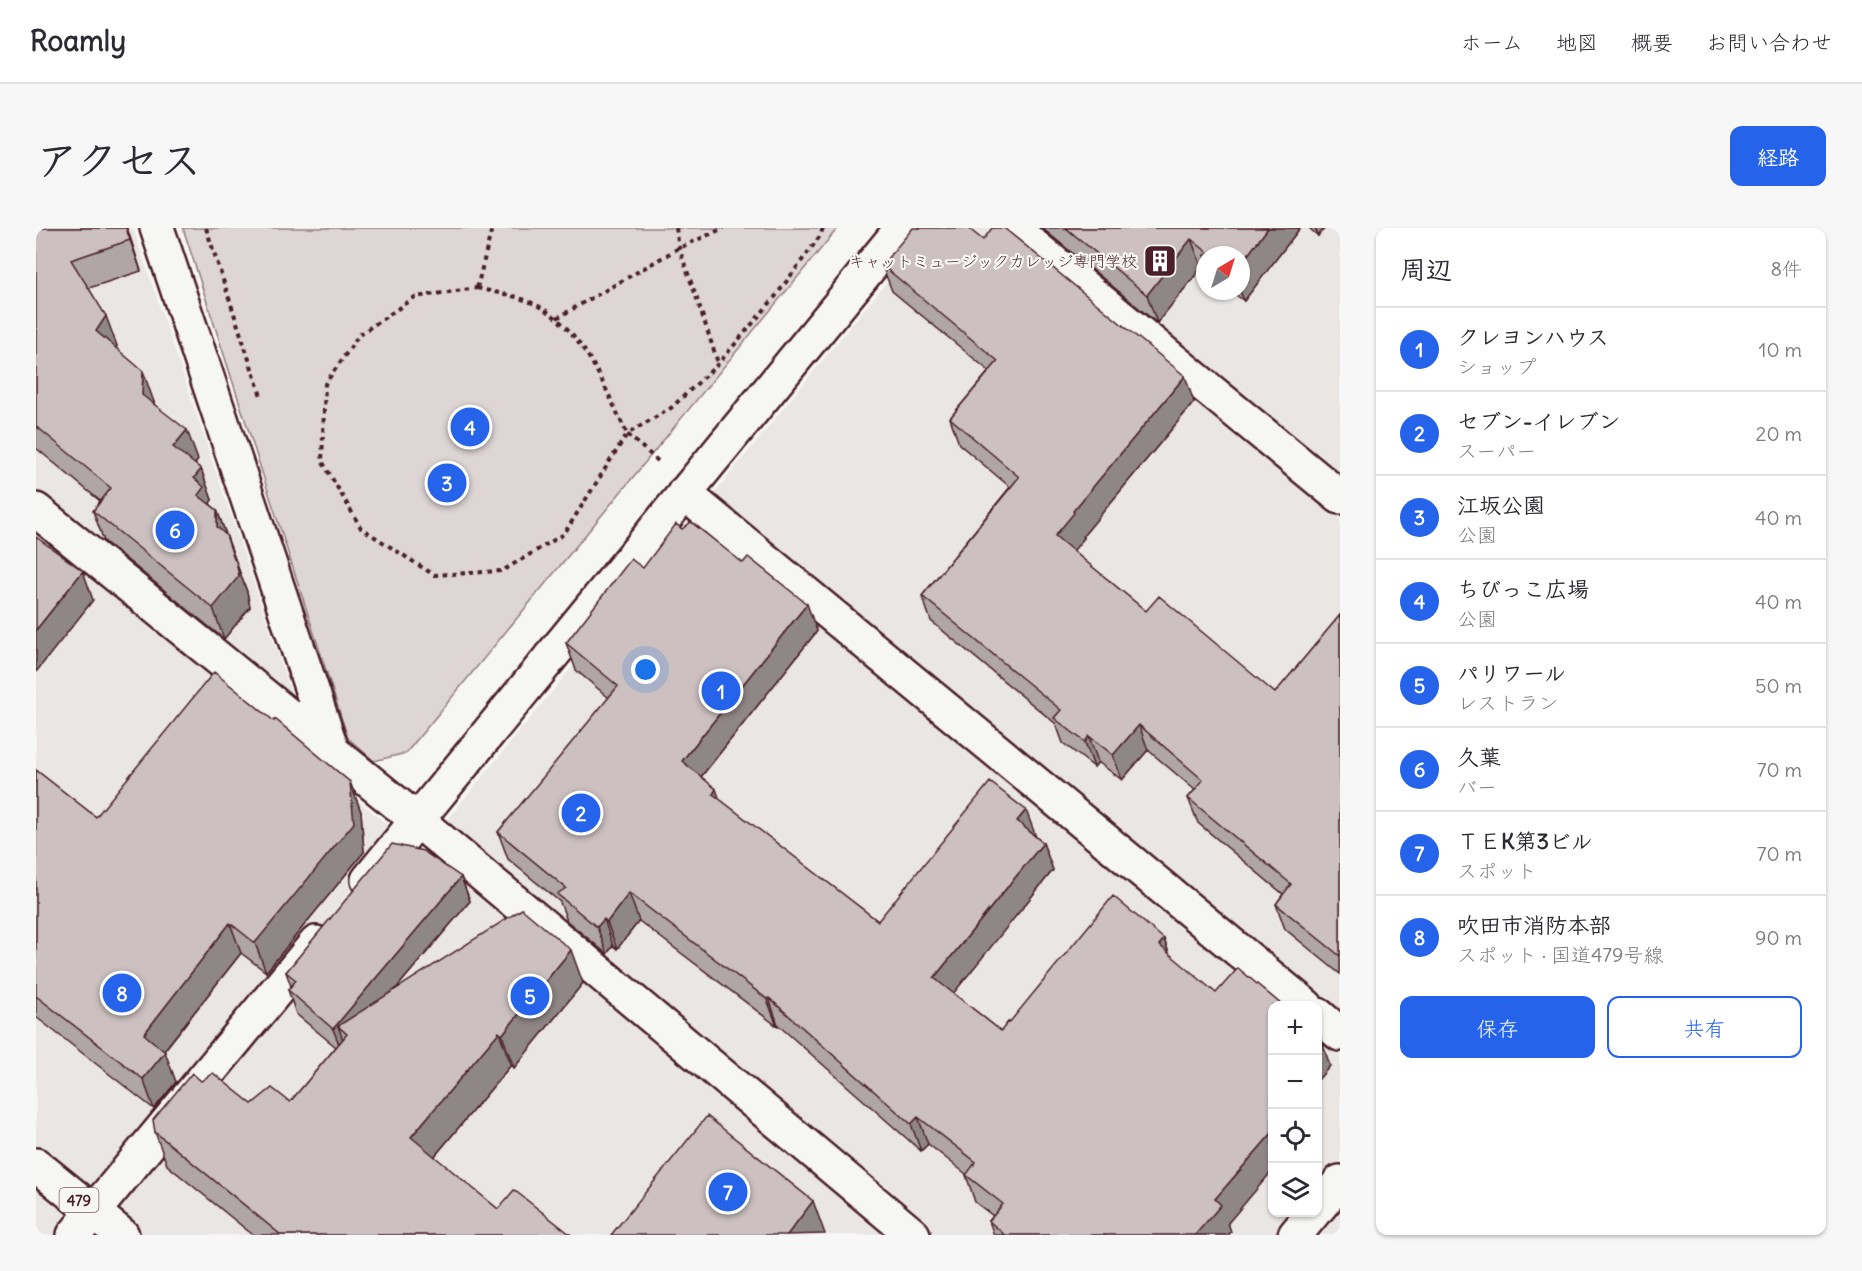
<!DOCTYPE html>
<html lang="ja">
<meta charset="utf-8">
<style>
body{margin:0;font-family:Delius,"Klee One",sans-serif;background:#f7f7f7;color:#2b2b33}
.controls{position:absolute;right:18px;bottom:18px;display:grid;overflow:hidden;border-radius:12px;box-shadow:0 2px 4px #0004}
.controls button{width:54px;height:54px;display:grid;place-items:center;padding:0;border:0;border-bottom:2px solid #e1e1e2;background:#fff;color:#2b2b33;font:30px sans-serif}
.compass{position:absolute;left:1160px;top:18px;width:54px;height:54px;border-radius:50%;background:#fff;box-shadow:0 2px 4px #0004;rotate:38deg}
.you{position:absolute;left:610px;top:442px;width:21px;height:21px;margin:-15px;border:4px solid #fff;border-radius:50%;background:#1a73e8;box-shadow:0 0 0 9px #1a73e833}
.badge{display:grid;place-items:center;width:39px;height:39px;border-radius:50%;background:#2563eb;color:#fff;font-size:20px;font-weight:700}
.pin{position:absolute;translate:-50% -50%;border:3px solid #fff;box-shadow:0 2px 6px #0006}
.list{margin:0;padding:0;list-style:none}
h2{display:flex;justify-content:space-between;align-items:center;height:78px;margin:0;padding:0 24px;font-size:26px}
h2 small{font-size:20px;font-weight:400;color:#7c7c81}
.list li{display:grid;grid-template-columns:39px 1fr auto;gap:18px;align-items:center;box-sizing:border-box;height:84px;padding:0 24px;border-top:2px solid #e1e1e2}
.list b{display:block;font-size:22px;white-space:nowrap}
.list p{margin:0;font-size:20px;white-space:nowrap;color:#7c7c81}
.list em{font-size:20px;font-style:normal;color:#7c7c81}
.actions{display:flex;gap:12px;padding:18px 24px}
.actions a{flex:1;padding:14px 0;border:2px solid #2563eb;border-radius:12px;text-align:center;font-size:21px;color:#2563eb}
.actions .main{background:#2563eb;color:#fff}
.icon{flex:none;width:33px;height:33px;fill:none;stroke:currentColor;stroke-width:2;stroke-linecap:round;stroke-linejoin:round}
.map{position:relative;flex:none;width:1304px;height:1007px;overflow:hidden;border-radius:12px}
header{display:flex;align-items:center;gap:36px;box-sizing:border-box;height:84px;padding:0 30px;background:#fff;border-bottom:2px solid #e1e1e2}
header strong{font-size:28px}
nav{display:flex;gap:33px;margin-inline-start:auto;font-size:21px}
.intro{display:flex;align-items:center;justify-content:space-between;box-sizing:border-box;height:144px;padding:0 36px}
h1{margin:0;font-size:42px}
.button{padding:15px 27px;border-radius:12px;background:#2563eb;color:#fff;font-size:21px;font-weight:700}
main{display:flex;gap:36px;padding:0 36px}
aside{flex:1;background:#fff;border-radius:12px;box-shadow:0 2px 4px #0004}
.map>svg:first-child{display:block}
</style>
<header>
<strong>Roamly</strong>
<nav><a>ホーム</a><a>地図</a><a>概要</a><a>お問い合わせ</a></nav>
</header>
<div class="intro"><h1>アクセス</h1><a class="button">経路</a></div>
<main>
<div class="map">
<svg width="1304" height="1007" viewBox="0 0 1304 1007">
<rect width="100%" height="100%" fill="#f6f6f2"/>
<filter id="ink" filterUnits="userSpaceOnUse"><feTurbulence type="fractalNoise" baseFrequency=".0167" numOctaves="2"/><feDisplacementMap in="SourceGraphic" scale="12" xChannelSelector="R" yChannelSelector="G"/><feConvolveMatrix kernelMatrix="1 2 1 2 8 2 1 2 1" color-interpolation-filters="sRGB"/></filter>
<g filter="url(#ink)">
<path fill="#e9e6e3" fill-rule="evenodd" d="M0,0H97L280,538L385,624L895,0H1304V1007H0ZM1169,27H1205V63H1169ZM1236,778H1282V984H1236Z"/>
<path fill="#ddd6d5" stroke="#947a80" stroke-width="1.5" d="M147,0H802L370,525L338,533L312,510Z"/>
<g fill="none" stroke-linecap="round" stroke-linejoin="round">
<defs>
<path id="minor" d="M121,0L296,522
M976,0L1304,269
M648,265L1270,778
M0,282L381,592L877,1007
M332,652L866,0
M1282,787L1304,806
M1282,980L1304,954
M38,1007L280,715
M1259,1007L1278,984"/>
<path id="highway" d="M0,937L86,1007"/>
</defs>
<use href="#minor" stroke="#4a1f2b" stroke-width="38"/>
<use href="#highway" stroke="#4a1f2b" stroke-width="38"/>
<path stroke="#4a1f2b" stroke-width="4" stroke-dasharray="4.5 4.5" stroke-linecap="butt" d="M170,0L226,171
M640,0L643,20L660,68L682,135
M441,60C456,64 472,66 486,71C544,90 567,156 591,206L528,306L466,343L398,347L325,300L286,233L289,156L323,107L379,69Z
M441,60L456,0
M521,90L643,20L688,0
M622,233L591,206L635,180L682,136L739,69L784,8L787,0"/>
<use href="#minor" stroke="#f6f6f2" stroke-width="33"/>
<use href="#highway" stroke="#f6f6f2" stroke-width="33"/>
</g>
<path fill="#afa6a5" stroke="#4a1f2b" stroke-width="1.5" d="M0,0H91L105,43L53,60L81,118L80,120L118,174V176L162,232L159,236L165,241L176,272L174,275L175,277L181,282L211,364L214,379L188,411L68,313L57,283L64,273L0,220Z
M1006,0H1264L1208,73L1195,63H1205V27H1169V42L1166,39L1121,95Z
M1273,0H1289L1282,8Z
M947,12L1158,174L1047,308L1048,310L1037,323L1110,383L1239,465L1304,387V746L1249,701L1240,676L1247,666L1162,595L1152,570L1159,562L1112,522L1086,552L1062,534L1058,539L1027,515L1020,496L895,393L886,368L974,259L923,216L914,190L953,143L856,63L846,37Z
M607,340L781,403L665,549L684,572L842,693L999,608L1007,615L1017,642L917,765L965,803L973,795L1128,711L1133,725L1192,995L1195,1004L1192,1007H958L953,993L957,988L939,974L930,947V946L892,916L885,923L742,797L741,798L603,693L581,721L577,718L571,726L531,693L524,674L472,631L462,604L573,470L540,442L530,415Z
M0,542L60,589L314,554L325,584L328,624L230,744L205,725L128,823L140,854L118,881L0,789Z
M425,649L434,673L358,763L547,755L478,840L475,837L398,929L462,981L535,1007H217L131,937L119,904L165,853L216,876L254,874L300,819L260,786L252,762L255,758L250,744Z"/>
<path fill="#8f8786" stroke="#4a1f2b" stroke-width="1.5" d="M90,0H91L105,43L94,12Z
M1232,0H1264L1208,73L1204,63L1205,36Z
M1279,0H1289L1282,8Z
M1155,11L1166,39L1121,95L1111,67Z
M70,88L81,118L71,133L60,103Z
M107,143L118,174L117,198L106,167Z
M1149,148L1158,174L1047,308L1048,310L1028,334L1019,308L1037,283Z
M151,202L162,232L149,250L137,219Z
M165,241L176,272L174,275L179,290L162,267L158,250Z
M181,282L211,364L214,379L188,411L177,380L181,299Z
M47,343L57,372L0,444V402Z
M771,376L781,403L656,560L646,533Z
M1103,497L1112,522L1086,552L1077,527Z
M1053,508L1062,534L1058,539L1049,514Z
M314,554L325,584L328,624L230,744L219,715Z
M680,561L690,589L677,566Z
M990,582L1000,609L981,593Z
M1007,615L1017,642L908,777L898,750Z
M425,649L434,673L314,815L311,806L302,798L310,820L306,824L297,801Z
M593,665L603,693L581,721L571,694Z
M568,691L577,718L571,726L561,699Z
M194,695L205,725L118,835L108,806Z
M1128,711L1137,738L1123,717Z
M535,722L547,755L478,840L466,807Z
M733,770L742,797L741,798L731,771Z
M463,804L475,837L387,942L375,909Z
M1285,810L1294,838L1281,853V814Z
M129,824L140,854L118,881L107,851Z
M882,889L892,916L885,923L875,896Z
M1236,905V943L1192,995L1195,1004L1192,1007H1159L1179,971Z
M777,973L789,1006L751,1007Z"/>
<path fill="#ccc1c0" stroke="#4a1f2b" stroke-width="1.5" d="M0,0H90L94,12L35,32L70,88L60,103L107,143L106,167L151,202L137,219L165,241L158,250L168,259L162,267L181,282V299L190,307L198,331L200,333L203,348L177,380L57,283L75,260L0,198Z
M877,0H932L947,12L956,0H968L1149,148L1037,283L1038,285L1019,308L1110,383L1123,368L1239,465L1304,387V728L1240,676L1255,656L1152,570L1167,552L1103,497L1077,527L1053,508L1049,514L1018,490L1025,482L886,368L983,249L914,190L962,133L846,37Z
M1030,0H1232L1205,36V27H1175L1155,11L1111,67Z
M655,294L707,335L712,329L771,376L646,533L680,561L677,566L842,693L954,554L990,582L981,593L1007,615L898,750L965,803L972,794L973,795L1077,668L1128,711L1123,717L1180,765L1202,740L1246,777H1236V867L1235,869L1236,871V905L1179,971L1185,977L1159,1007H969L953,993L967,976L930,947L940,934L882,889L875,896L733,770L731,771L593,665L571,694L568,691L561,699L521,666L530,660L462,604L582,458L530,415L595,331L607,340L640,296L646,301Z
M0,309L47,343L0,402Z
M178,444L238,493L239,491L314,554L318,595L219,715L194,695L108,806L129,824L107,851L0,768V542L60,589Z
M356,616L387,623L425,649L297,801L252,762L260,752L250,744Z
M486,681L535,722L466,807L463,804L375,909L462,981L478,962L535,1007H245L119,904L117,892L156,845L165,853L177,845L216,876L236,860L254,874L311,806L302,798Z
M671,888L777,973L751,1007H575Z"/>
</g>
<defs>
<symbol id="building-square" viewBox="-11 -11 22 22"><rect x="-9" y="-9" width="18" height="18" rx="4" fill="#4a1f2b" stroke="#f6f6f2"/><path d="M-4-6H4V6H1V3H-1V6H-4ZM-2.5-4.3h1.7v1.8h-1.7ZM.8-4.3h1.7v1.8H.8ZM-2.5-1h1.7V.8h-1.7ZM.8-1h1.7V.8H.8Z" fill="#fff"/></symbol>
</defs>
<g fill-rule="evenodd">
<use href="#building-square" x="1105" y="14" width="38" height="38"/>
</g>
<g text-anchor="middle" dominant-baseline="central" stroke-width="4.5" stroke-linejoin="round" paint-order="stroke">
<rect fill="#f6f6f2" stroke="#7e6067" stroke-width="1.5" x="23.5" y="960" width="39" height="24" rx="4.5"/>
<g font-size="15" font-weight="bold" fill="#4a1f2b">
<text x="43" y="972">479</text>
</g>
<g font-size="16" fill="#4a1f2b" stroke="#f6f6f2" text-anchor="end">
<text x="1101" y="33">キャットミュージックカレッジ専門学校</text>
</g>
</g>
</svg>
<div class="controls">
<button>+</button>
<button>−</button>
<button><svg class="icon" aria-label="locate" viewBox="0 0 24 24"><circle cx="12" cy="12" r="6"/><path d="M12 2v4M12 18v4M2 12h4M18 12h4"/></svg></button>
<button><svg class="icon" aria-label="layers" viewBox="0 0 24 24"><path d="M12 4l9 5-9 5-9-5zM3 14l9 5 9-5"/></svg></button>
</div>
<svg class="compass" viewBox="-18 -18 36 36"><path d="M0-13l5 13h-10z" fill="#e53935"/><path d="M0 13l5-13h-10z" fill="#7c7c81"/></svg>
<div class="you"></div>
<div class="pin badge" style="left:685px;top:463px">1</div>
<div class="pin badge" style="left:545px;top:585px">2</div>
<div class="pin badge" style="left:411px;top:255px">3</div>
<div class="pin badge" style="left:434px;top:199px">4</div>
<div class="pin badge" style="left:494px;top:768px">5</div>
<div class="pin badge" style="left:139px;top:302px">6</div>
<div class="pin badge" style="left:692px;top:964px">7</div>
<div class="pin badge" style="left:86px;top:765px">8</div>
</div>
<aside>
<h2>周辺<small>8件</small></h2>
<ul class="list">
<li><span class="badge">1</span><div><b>クレヨンハウス</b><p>ショップ</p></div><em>10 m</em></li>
<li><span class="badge">2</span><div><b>セブン-イレブン</b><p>スーパー</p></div><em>20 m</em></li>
<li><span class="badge">3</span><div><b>江坂公園</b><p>公園</p></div><em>40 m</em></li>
<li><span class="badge">4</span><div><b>ちびっこ広場</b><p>公園</p></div><em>40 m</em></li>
<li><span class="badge">5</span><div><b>パリワール</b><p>レストラン</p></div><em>50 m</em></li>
<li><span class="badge">6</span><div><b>久葉</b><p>バー</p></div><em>70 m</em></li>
<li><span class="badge">7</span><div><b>ＴＥK第3ビル</b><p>スポット</p></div><em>70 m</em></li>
<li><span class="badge">8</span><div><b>吹田市消防本部</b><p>スポット · 国道479号線</p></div><em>90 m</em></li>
</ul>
<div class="actions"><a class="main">保存</a><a>共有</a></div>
</aside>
</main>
